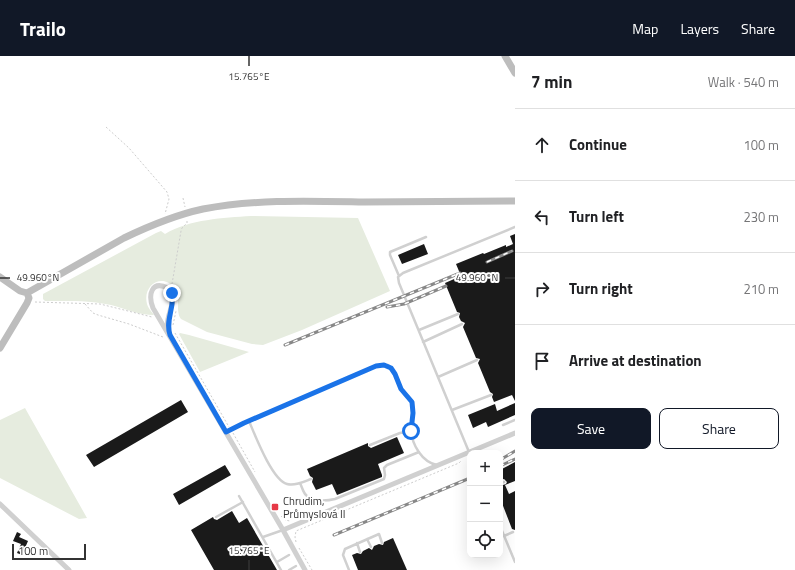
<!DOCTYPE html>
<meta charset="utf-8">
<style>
body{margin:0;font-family:"Titillium Web",sans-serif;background:#f6f6f6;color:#202124}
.controls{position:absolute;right:12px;bottom:12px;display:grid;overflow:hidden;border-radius:8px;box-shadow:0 4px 16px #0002}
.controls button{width:36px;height:36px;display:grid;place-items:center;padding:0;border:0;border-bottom:1px solid #e0e0e0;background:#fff;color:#202124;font:20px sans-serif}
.scale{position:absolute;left:12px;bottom:10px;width:74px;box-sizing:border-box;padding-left:4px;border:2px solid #333;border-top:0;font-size:11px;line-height:14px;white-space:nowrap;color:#333;-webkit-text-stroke:3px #fff;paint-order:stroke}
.stop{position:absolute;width:12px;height:12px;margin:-9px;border:3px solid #1a73e8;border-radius:50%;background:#fff}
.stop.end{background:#1a73e8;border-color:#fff;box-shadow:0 1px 4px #0008}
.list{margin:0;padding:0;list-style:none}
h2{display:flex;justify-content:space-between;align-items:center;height:52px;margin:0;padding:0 16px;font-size:17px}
h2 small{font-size:13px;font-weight:400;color:#757577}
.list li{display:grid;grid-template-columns:26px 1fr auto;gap:12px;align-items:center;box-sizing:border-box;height:72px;padding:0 16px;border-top:1px solid #e0e0e0}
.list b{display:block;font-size:15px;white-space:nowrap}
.list em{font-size:13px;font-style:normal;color:#757577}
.actions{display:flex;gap:8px;padding:12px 16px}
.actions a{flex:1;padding:9px 0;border:1px solid #111827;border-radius:8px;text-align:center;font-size:14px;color:#111827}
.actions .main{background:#111827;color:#fff}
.icon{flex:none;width:22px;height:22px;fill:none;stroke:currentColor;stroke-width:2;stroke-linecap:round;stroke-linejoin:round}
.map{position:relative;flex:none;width:515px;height:514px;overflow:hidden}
header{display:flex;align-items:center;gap:24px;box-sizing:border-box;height:56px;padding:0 20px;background:#111827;color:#fff}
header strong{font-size:19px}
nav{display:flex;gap:22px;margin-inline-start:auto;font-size:14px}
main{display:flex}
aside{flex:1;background:#fff}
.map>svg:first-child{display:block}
</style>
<header>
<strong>Trailo</strong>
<nav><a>Map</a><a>Layers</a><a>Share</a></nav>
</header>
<main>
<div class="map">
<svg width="515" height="514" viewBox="0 0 515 514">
<rect width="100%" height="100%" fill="#fff"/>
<path fill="#e6ecdf" d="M251,160L358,162L390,235L302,274L263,289L252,288L207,276L181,263C175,255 181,242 175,233C163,216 142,229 147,248C148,252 152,256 154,259C139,259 126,253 111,249C90,244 67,245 45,245L43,243V238L156,177L161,175L165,178C190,163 223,162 251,160Z
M180,277L189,279L249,296L200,316L179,278Z
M25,352L87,462L79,463L0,422V364Z"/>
<path fill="#1a1a1a" d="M515,178V345L512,339L494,346L492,341L493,338L490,336L478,307L480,303L476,302L463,271L465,267L461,265L459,261L460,257L457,256L445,227L461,220L456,208L483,197L484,198L506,189V191L513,188L510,180Z
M424,188L428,198L402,208L398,199Z
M181,344L188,356L94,411L86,399Z
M515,347V359L488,371L486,366L473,372L468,359L495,348L497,355Z
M397,381L404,397L378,408L382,419V421L337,439L332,428L316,434L312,426L313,422L310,420L307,413L368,387V390L371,392Z
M515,406V425L505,429L509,438L515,435V474L512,473L500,442V430L506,428L507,426L504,423L500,424V414Z
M225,409L231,419L179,449L173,438Z
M232,455L239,467L247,462L277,514H214L191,474L213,461L214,463L217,464Z
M17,476L21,478L19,481L28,485L22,499L17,497L21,488L13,485Z
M393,482L407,514H358L352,499L357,497L361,498L363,495L369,492L372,494L374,490L379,488L383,489L384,486Z"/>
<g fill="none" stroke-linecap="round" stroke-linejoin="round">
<path stroke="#cdcdcd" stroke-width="1" stroke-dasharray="2 2" stroke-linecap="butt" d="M106,71L129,92L167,136L169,143L165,158
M183,142L185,151
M172,228L181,175L182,172L187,167V164
M35,246L100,248L152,261
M85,248L93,257L98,259L129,268L163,281
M173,269L176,255
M175,277L229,371
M233,377L255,416
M281,460L285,464L290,465
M296,486L295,481L296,475L459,407L461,405
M299,492L312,514"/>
<path stroke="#d0d0d0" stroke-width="2.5" d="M399,220L390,199V196L426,181
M419,274L458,258
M423,286L462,268
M438,321L477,304
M452,354L491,339
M249,365C255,379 272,424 287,428C295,430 303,426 311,423
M503,369L515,364
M226,376L244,367L376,310L388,309C396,315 396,325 402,333C406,340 412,344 413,352C414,359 411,366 411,374C412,389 422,406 437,409
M370,389L400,377L411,375
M469,396L399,227L398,221L403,217L515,171
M300,427C302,431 303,436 306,439C311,446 327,445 335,443L384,423L385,419L384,412L387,409L419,396
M500,427L504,426
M239,440L281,514
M216,461L243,446
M500,470L515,506
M504,480L513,476
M263,481L283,474
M367,483L371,491
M357,487L360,496
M277,506L289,499
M289,514L296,510
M349,514L343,499L345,493L379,478L382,487"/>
<path stroke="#d0d0d0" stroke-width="5" d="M170,279C168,274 167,268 168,263C170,252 177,241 168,232C151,224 148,239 153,252L283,474L515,377
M0,448L69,514
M283,474L305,514"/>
<path stroke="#bdbdbd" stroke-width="7" d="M505,0L515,17
M0,221L20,235L27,237L124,182C149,170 175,159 203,153C256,143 310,145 364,146C414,146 465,145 515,145
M0,292L27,247L29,242L27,237"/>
<defs>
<path id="rail" d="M487,206L512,195
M387,251L404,248L446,230
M285,289L460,217
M500,404L515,395
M500,410L515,403
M334,479L470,422"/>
</defs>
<use href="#rail" stroke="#888" stroke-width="3"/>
<use href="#rail" stroke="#fff" stroke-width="1.5" stroke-dasharray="4.5" stroke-linecap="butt"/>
</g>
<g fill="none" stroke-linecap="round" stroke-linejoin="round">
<path stroke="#1a73e8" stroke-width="5" d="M172,237C175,251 165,264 170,279L226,376L244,367L376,310L384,309L391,312L395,318L401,333L412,346L413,357L411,375"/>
</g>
<path fill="none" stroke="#333" stroke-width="1.5" d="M249,0V10M0,222H10M505,222H515M249,504V514"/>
<rect fill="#e63946" stroke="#fff" stroke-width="1.5" x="271" y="447" width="8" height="8" rx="2"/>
<g text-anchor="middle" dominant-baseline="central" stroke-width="4" stroke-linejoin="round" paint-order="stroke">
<g font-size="11" fill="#333" stroke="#fff" text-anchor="start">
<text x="283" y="445">Chrudim,<tspan x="283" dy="13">Průmyslová II</tspan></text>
</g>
</g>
<g font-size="10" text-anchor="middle" fill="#333" stroke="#fff" stroke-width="4" stroke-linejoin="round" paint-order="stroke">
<text x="249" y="24">15.765°E</text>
<text x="38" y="225">49.960°N</text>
<text x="477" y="225">49.960°N</text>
<text x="249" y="498">15.765°E</text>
</g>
</svg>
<div class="controls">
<button>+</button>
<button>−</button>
<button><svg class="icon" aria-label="locate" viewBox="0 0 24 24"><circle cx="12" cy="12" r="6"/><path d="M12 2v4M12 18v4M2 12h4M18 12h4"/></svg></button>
</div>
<div class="scale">100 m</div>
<div class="stop" style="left:411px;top:375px"></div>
<div class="stop end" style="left:172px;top:237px"></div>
</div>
<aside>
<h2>7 min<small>Walk · 540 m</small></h2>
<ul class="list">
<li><svg class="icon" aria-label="ahead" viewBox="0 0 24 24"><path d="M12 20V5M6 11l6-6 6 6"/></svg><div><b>Continue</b></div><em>100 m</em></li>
<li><svg class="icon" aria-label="left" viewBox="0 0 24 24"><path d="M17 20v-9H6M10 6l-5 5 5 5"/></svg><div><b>Turn left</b></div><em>230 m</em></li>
<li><svg class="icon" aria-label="right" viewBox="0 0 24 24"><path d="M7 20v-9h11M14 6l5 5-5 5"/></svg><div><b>Turn right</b></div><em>210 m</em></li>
<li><svg class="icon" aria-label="arrive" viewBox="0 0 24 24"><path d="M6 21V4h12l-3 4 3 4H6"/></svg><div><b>Arrive at destination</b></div></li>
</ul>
<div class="actions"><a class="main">Save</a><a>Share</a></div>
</aside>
</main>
